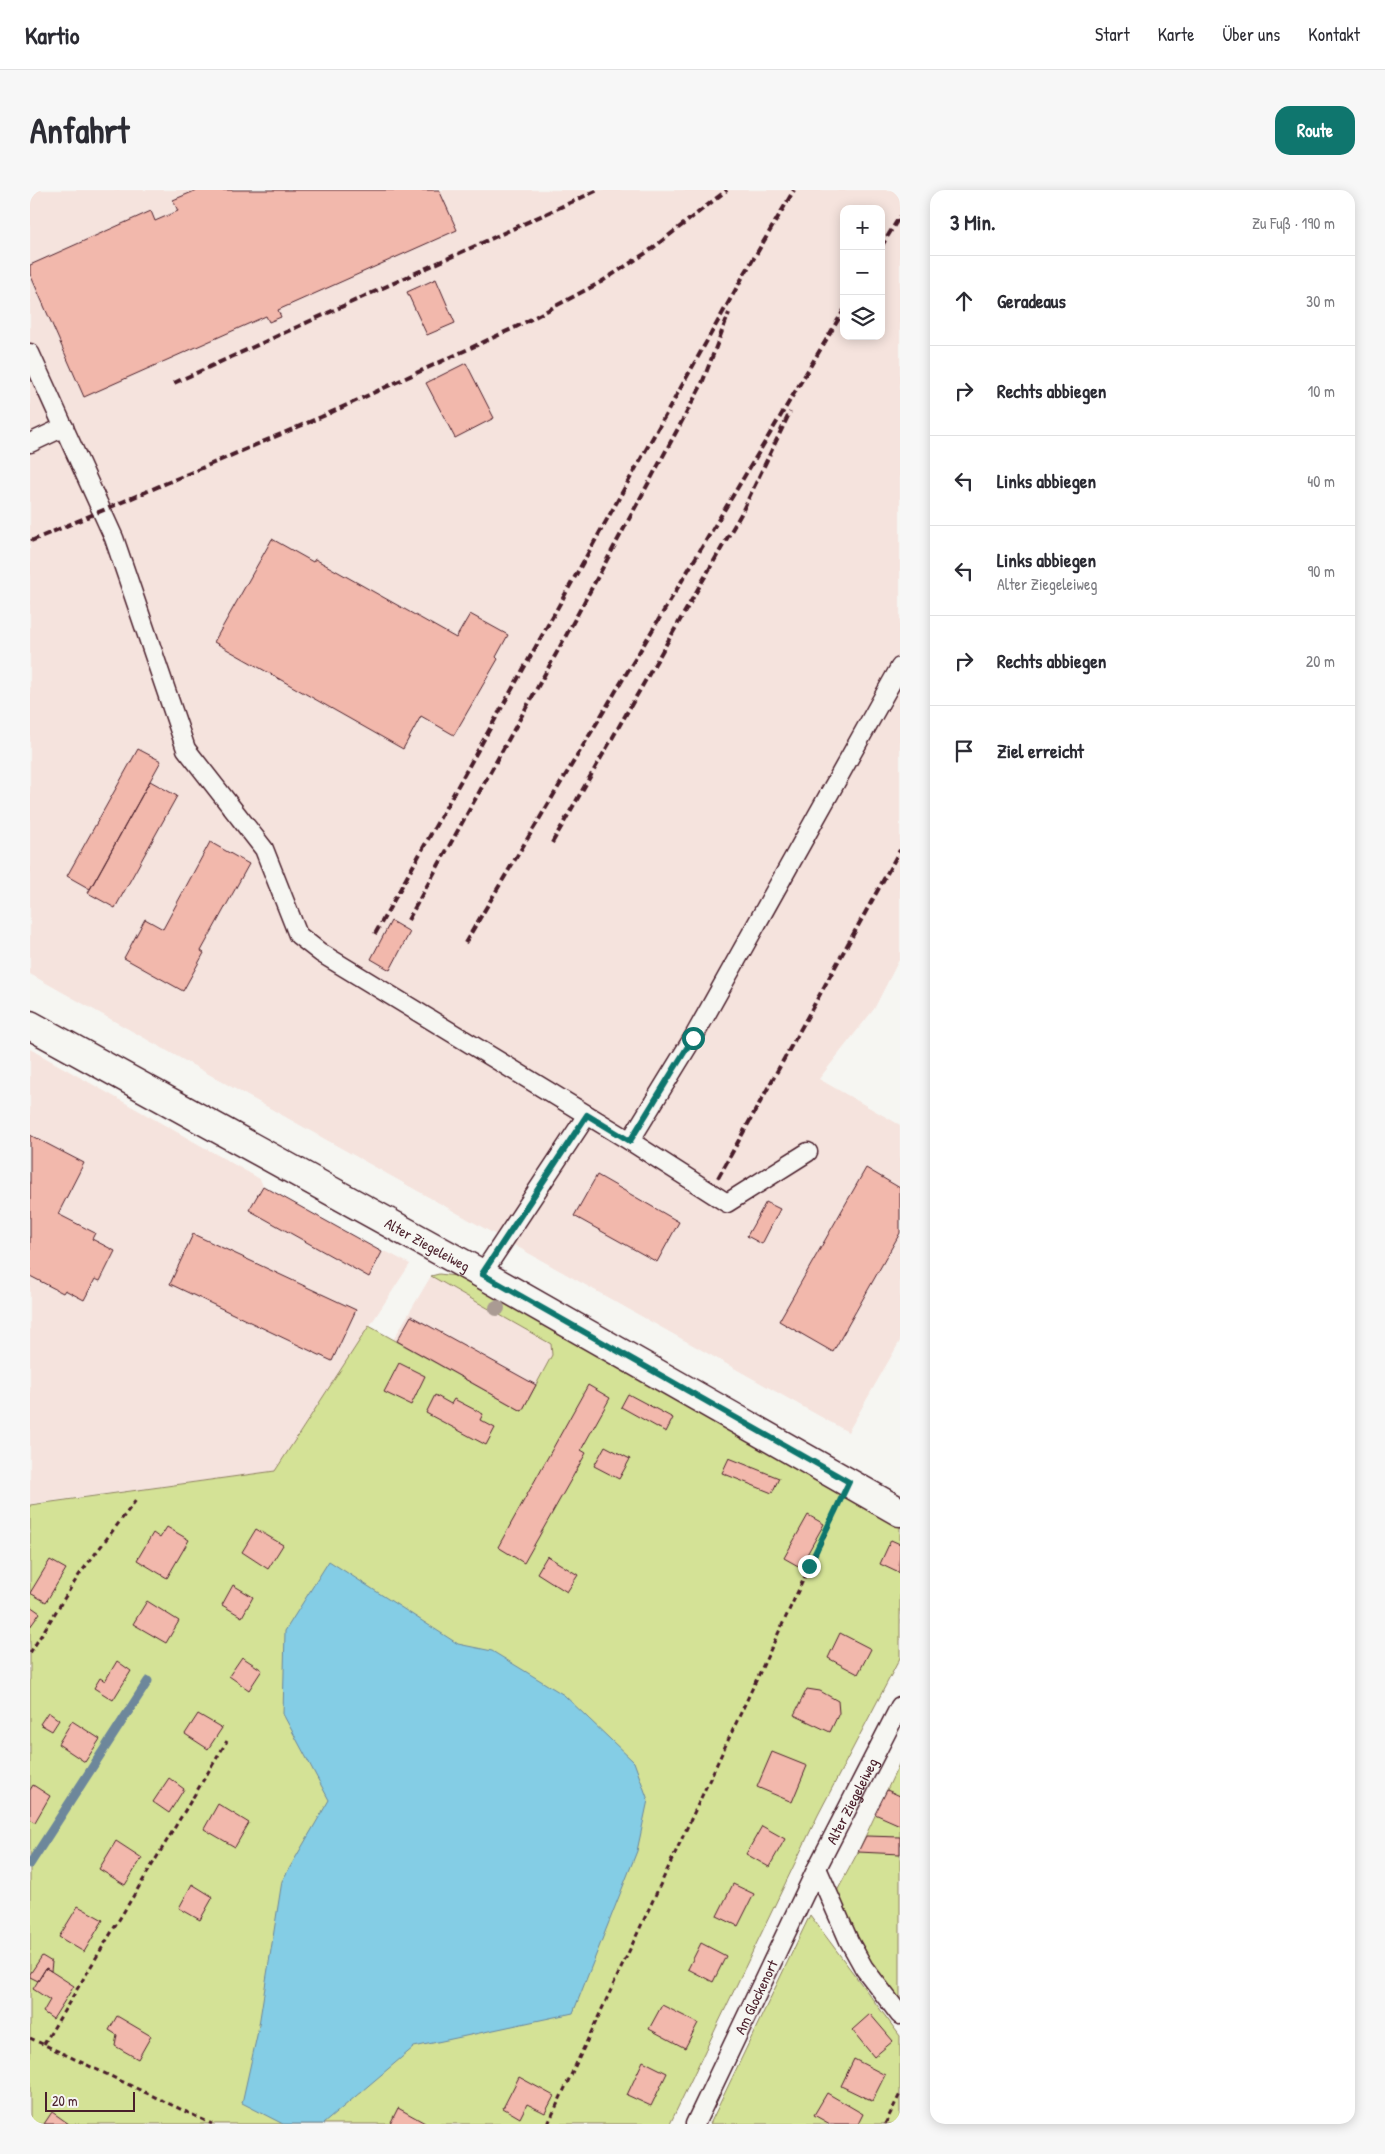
<!DOCTYPE html>
<html lang="de">
<meta charset="utf-8">
<style>
body{margin:0;font-family:"Patrick Hand",sans-serif;background:#f7f7f7;color:#2b2b33}
.controls{position:absolute;right:15px;top:15px;display:grid;overflow:hidden;border-radius:10px;box-shadow:0 2px 12px #0003}
.controls button{width:45px;height:45px;display:grid;place-items:center;padding:0;border:0;border-bottom:1px solid #e1e1e2;background:#fff;color:#2b2b33;font:25px sans-serif}
.scale{position:absolute;left:15px;bottom:12px;width:90px;box-sizing:border-box;padding-left:5px;border:2px solid #4a1f2b;border-top:0;font-size:14px;line-height:18px;white-space:nowrap;color:#4a1f2b;-webkit-text-stroke:4px #f6f6f2;paint-order:stroke}
.stop{position:absolute;width:15px;height:15px;margin:-11px;border:4px solid #0f766e;border-radius:50%;background:#fff}
.stop.end{background:#0f766e;border-color:#fff;box-shadow:0 1px 5px #0008}
.list{margin:0;padding:0;list-style:none}
h2{display:flex;justify-content:space-between;align-items:center;height:65px;margin:0;padding:0 20px;font-size:21px}
h2 small{font-size:16px;font-weight:400;color:#7c7c81}
.list li{display:grid;grid-template-columns:32px 1fr auto;gap:15px;align-items:center;box-sizing:border-box;height:90px;padding:0 20px;border-top:1px solid #e1e1e2}
.list b{display:block;font-size:19px;white-space:nowrap}
.list p{margin:0;font-size:16px;white-space:nowrap;color:#7c7c81}
.list em{font-size:16px;font-style:normal;color:#7c7c81}
.icon{flex:none;width:28px;height:28px;fill:none;stroke:currentColor;stroke-width:2;stroke-linecap:round;stroke-linejoin:round}
.map{position:relative;flex:none;width:870px;height:1934px;overflow:hidden;border-radius:15px}
header{display:flex;align-items:center;gap:30px;box-sizing:border-box;height:70px;padding:0 25px;background:#fff;border-bottom:1px solid #e1e1e2}
header strong{font-size:24px}
nav{display:flex;gap:28px;margin-inline-start:auto;font-size:18px}
.intro{display:flex;align-items:center;justify-content:space-between;box-sizing:border-box;height:120px;padding:0 30px}
h1{margin:0;font-size:35px}
.button{padding:12px 22px;border-radius:15px;background:#0f766e;color:#fff;font-size:18px;font-weight:700}
main{display:flex;gap:30px;padding:0 30px}
aside{flex:1;background:#fff;border-radius:15px;box-shadow:0 2px 12px #0003}
.map>svg:first-child{display:block}
</style>
<header>
<strong>Kartio</strong>
<nav><a>Start</a><a>Karte</a><a>Über uns</a><a>Kontakt</a></nav>
</header>
<div class="intro"><h1>Anfahrt</h1><a class="button">Route</a></div>
<main>
<div class="map">
<svg width="870" height="1934" viewBox="0 0 870 1934">
<rect width="100%" height="100%" fill="#f6f6f2"/>
<filter id="ink" filterUnits="userSpaceOnUse"><feTurbulence type="fractalNoise" baseFrequency=".02" numOctaves="2"/><feDisplacementMap in="SourceGraphic" scale="10" xChannelSelector="R" yChannelSelector="G"/><feConvolveMatrix kernelMatrix="1 2 1 2 8 2 1 2 1" color-interpolation-filters="sRGB"/></filter>
<g filter="url(#ink)">
<path fill="#f5e3dd" fill-rule="evenodd" d="M0,0H870V768L844,819L789,889L870,935V1151L818,1242L0,784ZM814,19H851V146H814Z
M0,859L230,989L233,996L352,1062H357L380,1074L245,1281L0,1314Z
M401,1086L521,1154L522,1165L492,1221L363,1150Z"/>
<path fill="#d4e296" stroke="#8f8060" d="M409,1084L426,1086L870,1336V1468L788,1625L640,1934H0V1315L245,1281L339,1136L492,1221L522,1165L521,1154L401,1086Z
M870,1572V1810L840,1772L806,1703L828,1662Z
M780,1725L870,1846V1934H680Z"/>
<path fill="#84cde5" stroke="#6d879b" d="M299,1371L428,1454L462,1461L534,1505L604,1572L618,1610L607,1661L543,1823L384,1857L293,1934H253L212,1913L228,1841L252,1691L299,1610L253,1524L255,1441Z"/>
<g fill="none" stroke-linecap="round" stroke-linejoin="round">
<path stroke="#6d879b" stroke-width="9" d="M0,1674L118,1491"/>
</g>
<path fill="#f2b8ac" stroke="#4a1f2b" d="M167,0H409L427,40L248,120L251,127L239,132L236,126L54,207L0,84V75L121,21L125,31L148,21L143,10Z
M406,89L425,133L397,145L377,102Z
M436,173L464,228L425,248L396,193Z
M242,349L283,372L285,369L426,448L440,424L478,445L466,467L468,469L424,545L391,526L373,559L184,452Z
M108,559L131,571L60,699L37,686Z
M120,591L147,606L85,718L58,703Z
M180,652L219,674L171,761L174,763L153,801L94,768L115,729L133,739Z
M361,731L380,742L360,780L341,769Z
M0,945L54,973L28,1024L65,1043L62,1049L85,1061L70,1091L65,1089L54,1110L35,1100L33,1103L0,1086Z
M836,978L870,998V1043L803,1162L749,1131Z
M567,985L649,1032L627,1072L544,1026Z
M233,996L352,1062L339,1087L219,1020Z
M736,1012L750,1019L732,1054L717,1046Z
M163,1044L326,1120L302,1171L140,1094Z
M381,1126L506,1195L492,1221L367,1151Z
M369,1173L395,1186L381,1215L354,1202Z
M558,1195L580,1208L551,1260L556,1263L494,1373L468,1357Z
M598,1204L643,1228L636,1242L591,1217Z
M405,1205L421,1214L424,1209L453,1224L450,1230L465,1238L456,1255L396,1223Z
M575,1256L600,1269L589,1289L564,1276Z
M699,1268L749,1288L742,1303L692,1283Z
M778,1325L794,1334L770,1377L754,1368Z
M137,1337L159,1350L137,1388L107,1370L123,1343L130,1348Z
M226,1339L253,1355L238,1379L212,1362Z
M861,1350L870,1354L869,1383L850,1374Z
M517,1366L548,1385L537,1402L507,1383Z
M20,1370L36,1379L16,1412L0,1403Z
M203,1395L223,1407L212,1427L192,1415Z
M117,1411L149,1431L136,1453L103,1434Z
M0,1416L10,1423L0,1437Z
M810,1443L841,1459L828,1484L798,1468Z
M212,1467L232,1480L219,1500L199,1486Z
M87,1471L101,1481L83,1510L64,1498L70,1488L75,1491Z
M777,1499L790,1501L808,1511L809,1523L800,1542L764,1525Z
M18,1522L29,1530L22,1541L10,1534Z
M168,1524L192,1538L178,1559L155,1544Z
M42,1531L70,1549L55,1572L28,1554Z
M742,1562L777,1576L762,1612L727,1597Z
M139,1588L154,1599L139,1623L123,1612Z
M3,1595L20,1606L5,1632L0,1629V1600Z
M857,1600L870,1606V1635L845,1624Z
M188,1614L219,1633L205,1657L174,1639Z
M732,1636L755,1649L739,1677L716,1664Z
M836,1646L870,1647V1664L828,1662Z
M86,1651L112,1668L95,1695L69,1679Z
M162,1694L183,1707L170,1730L149,1718Z
M703,1694L724,1704L708,1736L687,1726Z
M48,1716L73,1730L54,1762L29,1747Z
M671,1753L696,1766L683,1792L658,1779Z
M12,1766L22,1772L21,1781L16,1778L8,1791L0,1787V1784Z
M16,1778L44,1796L23,1829L13,1822L20,1810L3,1799Z
M632,1815L668,1833L655,1858L619,1839Z
M840,1824L863,1851L844,1867L822,1840Z
M87,1826L121,1846L108,1869L85,1856L87,1845L79,1840Z
M824,1869L855,1885L842,1911L811,1896Z
M613,1871L637,1883L621,1916L597,1905Z
M489,1887L524,1906L515,1923L497,1914L490,1928L473,1918Z
M797,1903L833,1924L828,1934H800L784,1925Z
M368,1918L395,1933L394,1934H360Z
M22,1922L39,1934H14Z"/>
<g fill="none" stroke-linecap="round" stroke-linejoin="round">
<defs>
<g id="service">
<path d="M0,163L84,348L156,559L234,659L268,745L291,763L600,951L697,1013L778,962"/>
<path d="M0,253L34,237"/>
<path d="M600,951L663,848L870,477"/>
<path d="M452,1084L557,925"/>
<path d="M787,1678L819,1751L834,1778L870,1825"/>
<path id="s1" d="M665,1934L787,1678L870,1516"/>
</g>
<g id="minor">
<path id="s2" d="M0,835L452,1084L870,1322"/>
</g>
</defs>
<use href="#service" stroke="#4a1f2b" stroke-width="21"/>
<use href="#minor" stroke="#4a1f2b" stroke-width="31"/>
<path stroke="#4a1f2b" stroke-width="3" stroke-dasharray="5 4" stroke-linecap="butt" d="M0,1463L49,1385L107,1309
M0,1848L182,1934
M14,1854L197,1551
M518,1934L807,1318
M855,1934L870,1904"/>
<use href="#service" stroke="#f6f6f2" stroke-width="18"/>
<use href="#minor" stroke="#f6f6f2" stroke-width="28"/>
<path stroke="#4a1f2b" stroke-width="4" stroke-dasharray="8 4" stroke-linecap="butt" d="M851,57L870,26
M144,193L568,0
M1,351L291,227L486,137L571,92L619,61L697,0
M522,653L711,324L760,222
M378,730L526,464L671,196L699,123
M345,744L711,90L764,0
M435,753L814,120
M688,988L870,660"/>
</g>
<circle fill="#aa9b93" cx="467" cy="1118" r="8"/>
</g>
<g fill="none" stroke-linecap="round" stroke-linejoin="round" filter="url(#ink)">
<path stroke="#0f766e" stroke-width="6" d="M663,848L600,951L557,925L452,1084L819,1292L779,1376"/>
</g>
<g text-anchor="middle" dominant-baseline="central" stroke-width="4" stroke-linejoin="round" paint-order="stroke">
<g font-size="15" fill="#4a1f2b" stroke="#f6f6f2">
<text stroke="none"><textPath href="#s2" startOffset="454">Alter Ziegeleiweg</textPath></text>
<text stroke="none"><textPath href="#s1" startOffset="359">Alter Ziegeleiweg</textPath></text>
<text stroke="none"><textPath href="#s1" startOffset="141">Am Glockenort</textPath></text>
</g>
</g>
</svg>
<div class="controls">
<button>+</button>
<button>−</button>
<button><svg class="icon" aria-label="layers" viewBox="0 0 24 24"><path d="M12 4l9 5-9 5-9-5zM3 14l9 5 9-5"/></svg></button>
</div>
<div class="scale">20 m</div>
<div class="stop" style="left:663px;top:848px"></div>
<div class="stop end" style="left:779px;top:1376px"></div>
</div>
<aside>
<h2>3 Min.<small>Zu Fuß · 190 m</small></h2>
<ul class="list">
<li><svg class="icon" aria-label="ahead" viewBox="0 0 24 24"><path d="M12 20V5M6 11l6-6 6 6"/></svg><div><b>Geradeaus</b></div><em>30 m</em></li>
<li><svg class="icon" aria-label="right" viewBox="0 0 24 24"><path d="M7 20v-9h11M14 6l5 5-5 5"/></svg><div><b>Rechts abbiegen</b></div><em>10 m</em></li>
<li><svg class="icon" aria-label="left" viewBox="0 0 24 24"><path d="M17 20v-9H6M10 6l-5 5 5 5"/></svg><div><b>Links abbiegen</b></div><em>40 m</em></li>
<li><svg class="icon" aria-label="left" viewBox="0 0 24 24"><path d="M17 20v-9H6M10 6l-5 5 5 5"/></svg><div><b>Links abbiegen</b><p>Alter Ziegeleiweg</p></div><em>90 m</em></li>
<li><svg class="icon" aria-label="right" viewBox="0 0 24 24"><path d="M7 20v-9h11M14 6l5 5-5 5"/></svg><div><b>Rechts abbiegen</b></div><em>20 m</em></li>
<li><svg class="icon" aria-label="arrive" viewBox="0 0 24 24"><path d="M6 21V4h12l-3 4 3 4H6"/></svg><div><b>Ziel erreicht</b></div></li>
</ul>
</aside>
</main>
